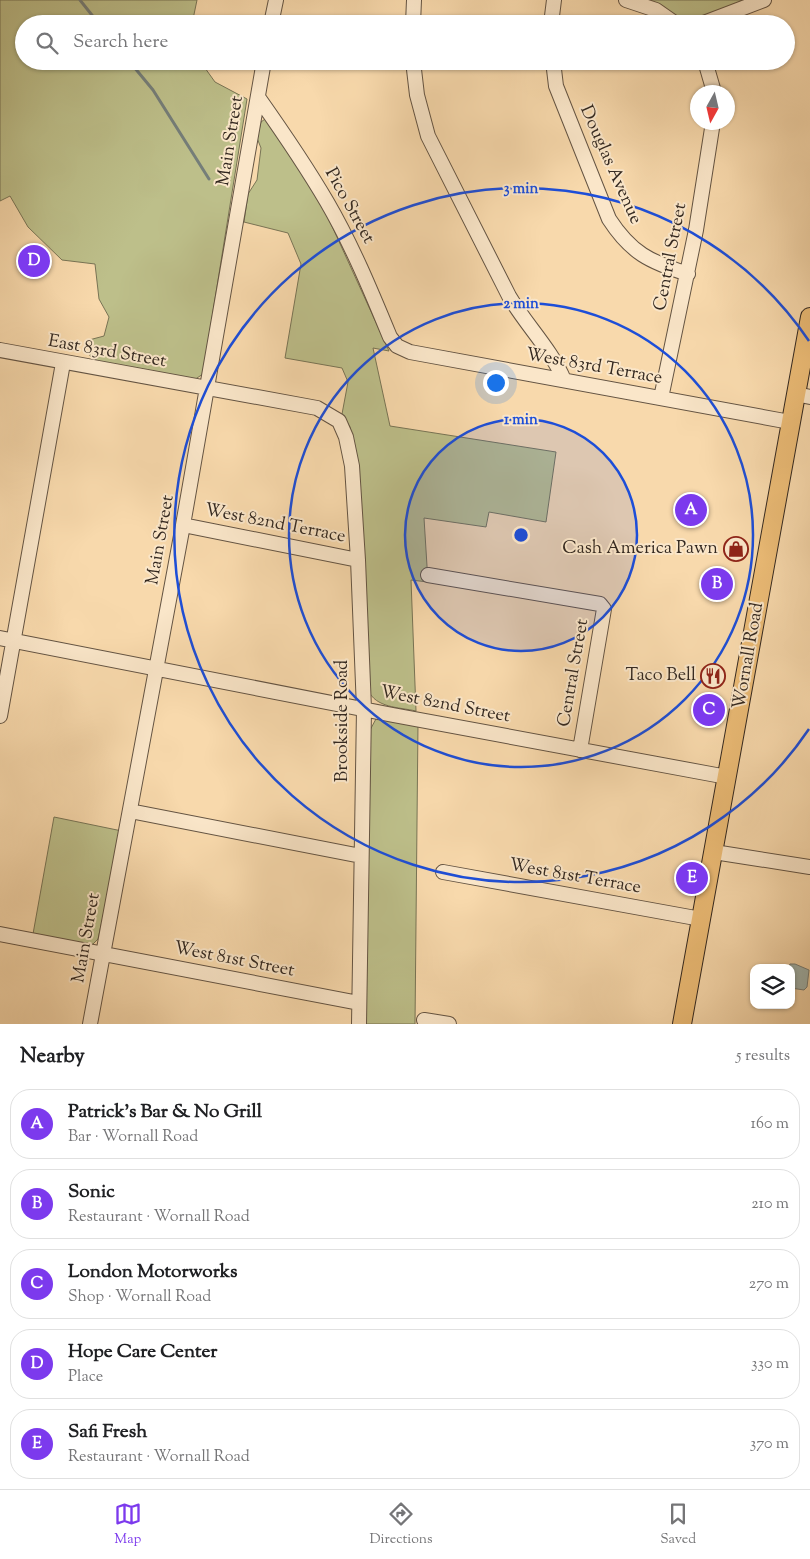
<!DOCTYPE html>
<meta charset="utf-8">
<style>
body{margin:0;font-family:"Sorts Mill Goudy",serif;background:#f2f2f2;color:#202124}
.controls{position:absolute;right:15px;bottom:15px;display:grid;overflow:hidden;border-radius:10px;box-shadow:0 1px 4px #0004}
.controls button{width:45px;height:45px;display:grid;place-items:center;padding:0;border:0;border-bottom:1px solid #e0e0e0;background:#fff;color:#202124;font:25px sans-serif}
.compass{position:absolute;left:690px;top:85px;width:45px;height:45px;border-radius:50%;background:#fff;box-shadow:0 1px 4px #0004;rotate:188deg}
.you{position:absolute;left:495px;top:382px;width:18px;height:18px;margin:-12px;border:4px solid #fff;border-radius:50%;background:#1a73e8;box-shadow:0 0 0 8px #1a73e833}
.badge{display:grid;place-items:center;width:32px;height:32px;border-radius:50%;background:#7c3aed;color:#fff;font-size:16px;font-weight:700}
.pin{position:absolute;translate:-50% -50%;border:2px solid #fff;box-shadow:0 1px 5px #0006}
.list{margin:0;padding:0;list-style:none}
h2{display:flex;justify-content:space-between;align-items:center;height:65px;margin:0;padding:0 20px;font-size:21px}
h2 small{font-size:16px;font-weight:400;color:#757577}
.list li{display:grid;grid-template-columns:32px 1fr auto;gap:15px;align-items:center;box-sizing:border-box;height:70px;margin:0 10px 10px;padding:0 10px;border:1px solid #e0e0e0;border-radius:20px}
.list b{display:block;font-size:19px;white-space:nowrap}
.list p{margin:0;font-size:16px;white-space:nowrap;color:#757577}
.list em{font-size:16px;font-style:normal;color:#757577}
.icon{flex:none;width:28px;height:28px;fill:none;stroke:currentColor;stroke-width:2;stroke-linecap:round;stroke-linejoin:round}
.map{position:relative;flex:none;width:810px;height:1024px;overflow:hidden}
.search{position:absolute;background:#fff;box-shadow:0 1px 4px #0004;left:15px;right:15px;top:15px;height:55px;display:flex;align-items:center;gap:12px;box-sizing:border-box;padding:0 18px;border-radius:28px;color:#757577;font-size:19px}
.sheet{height:465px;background:#fff}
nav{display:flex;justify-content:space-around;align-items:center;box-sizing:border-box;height:70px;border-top:1px solid #e0e0e0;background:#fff;font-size:14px;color:#757577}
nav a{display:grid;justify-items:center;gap:2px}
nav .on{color:#7c3aed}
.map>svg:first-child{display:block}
</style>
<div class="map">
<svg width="810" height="1024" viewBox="0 0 810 1024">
<rect width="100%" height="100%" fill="#f8d9ac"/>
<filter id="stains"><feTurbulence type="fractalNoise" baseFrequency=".004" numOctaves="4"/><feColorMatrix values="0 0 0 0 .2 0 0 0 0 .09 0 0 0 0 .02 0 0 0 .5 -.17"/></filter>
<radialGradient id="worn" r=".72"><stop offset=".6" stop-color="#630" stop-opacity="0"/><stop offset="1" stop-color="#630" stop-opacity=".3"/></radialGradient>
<path fill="#bdbf8a" stroke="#787455" d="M0,0H197L192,24H24V61H200L215,82L247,99L203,374L194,380L99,362L90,356L89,340L104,336L109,317L99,299L95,264L62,260L28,227L10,196L0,201Z
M644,0H739L743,1L697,22L688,23Z
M265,119L269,121L326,213L389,351L373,348L390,426L556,452L546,522L489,512L486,527L424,518L428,582L411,580L416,711C398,707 376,708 368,690L355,449L350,427L342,414L348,382L342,368L285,358L301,264L288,233L244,222L248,194L257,180L261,148L257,138L261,122Z
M377,717L418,723L415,1024H364L369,732Z
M54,817L122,831L98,939L92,945L33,934Z"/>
<path fill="#a1b8b4" stroke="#757e79" d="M790,964H795L809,970L807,987L804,990L791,988V968H788Z"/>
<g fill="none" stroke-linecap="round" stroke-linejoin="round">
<path stroke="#757e79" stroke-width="3" d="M80,0L99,24
M129,61L153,90L209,179"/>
<defs>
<path id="minor" d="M626,0L656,10L676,24
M271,24L276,0
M413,24L414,0
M551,24L554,0
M701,24L764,0
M413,61L417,95L428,136L509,296C526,325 551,349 564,380
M553,61L556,86L609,219C631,253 650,262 688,274
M705,61L714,92
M258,97C282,131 306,166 327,202C352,245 371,291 390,337L397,346L410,352L790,422
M0,350L317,408L339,421L346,437L352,466L358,560L364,709L359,1024
M795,394L810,397
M661,398L696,230L713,122
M183,525L358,560
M428,575L600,604L604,609L580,750
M0,638L393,715L727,777
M0,716L63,363
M130,811L361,856
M714,852L810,867
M443,872L701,919
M0,934L359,1003
M424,1020L449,1024
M90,1024L183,525L264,61"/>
<path id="major" d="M682,1024L810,317"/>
</defs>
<use href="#minor" stroke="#645443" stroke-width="16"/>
<use href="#major" stroke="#332820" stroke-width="20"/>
<use href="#minor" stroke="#fae6c9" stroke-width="14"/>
<use href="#major" stroke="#ecbc76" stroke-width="18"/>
</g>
<circle cx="521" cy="535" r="116" fill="#1d4ed8" fill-opacity=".12"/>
<g fill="none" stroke="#1d4ed8" stroke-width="2.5">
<circle cx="521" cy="535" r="116"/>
<circle cx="521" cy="535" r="232"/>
<path d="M809 729A347 347 0 1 1 809 341"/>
</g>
<defs>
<symbol id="shop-ring" viewBox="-11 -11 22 22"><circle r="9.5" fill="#fae6c9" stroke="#8f2418" stroke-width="1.5"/><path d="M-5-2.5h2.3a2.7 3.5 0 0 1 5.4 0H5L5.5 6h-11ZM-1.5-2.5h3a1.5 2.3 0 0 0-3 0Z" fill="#8f2418"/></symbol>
<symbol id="restaurant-ring" viewBox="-11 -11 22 22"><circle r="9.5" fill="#fae6c9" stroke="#8f2418" stroke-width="1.5"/><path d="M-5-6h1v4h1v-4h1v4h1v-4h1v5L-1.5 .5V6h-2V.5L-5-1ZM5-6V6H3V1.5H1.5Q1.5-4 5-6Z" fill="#8f2418"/></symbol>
</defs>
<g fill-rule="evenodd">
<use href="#shop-ring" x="722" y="535" width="28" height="28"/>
<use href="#restaurant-ring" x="699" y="662" width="28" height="28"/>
</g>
<g text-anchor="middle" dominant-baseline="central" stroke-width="4" stroke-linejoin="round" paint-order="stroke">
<g font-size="18" fill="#332820" stroke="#fae6c9">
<text transform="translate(231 141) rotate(-81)">Main Street</text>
<text transform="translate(610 165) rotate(66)">Douglas Avenue</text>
<text transform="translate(349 206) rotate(61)">Pico Street</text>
<text transform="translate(671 257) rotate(-79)">Central Street</text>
<text transform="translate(107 352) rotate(10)">East 83rd Street</text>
<text transform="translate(594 367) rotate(10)">West 83rd Terrace</text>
<text transform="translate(275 524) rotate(11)">West 82nd Terrace</text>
<text transform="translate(161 540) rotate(-80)">Main Street</text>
<text transform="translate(749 656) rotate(-80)">Wornall Road</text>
<text transform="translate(574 673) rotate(-80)">Central Street</text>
<text transform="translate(445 705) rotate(11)">West 82nd Street</text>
<text transform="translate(343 721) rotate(-90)">Brookside Road</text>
<text transform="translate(575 877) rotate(10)">West 81st Terrace</text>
<text transform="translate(87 938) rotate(-80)">Main Street</text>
<text transform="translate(234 960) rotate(11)">West 81st Street</text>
</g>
<g font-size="18" fill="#332820" stroke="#fae6c9" text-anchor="end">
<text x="718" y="549">Cash America Pawn</text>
<text x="696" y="676">Taco Bell</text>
</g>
</g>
<circle cx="521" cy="535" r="8" fill="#1d4ed8" stroke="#fae6c9" stroke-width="2.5"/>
<g font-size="15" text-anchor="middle" font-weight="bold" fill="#1d4ed8" stroke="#fae6c9" stroke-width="4" stroke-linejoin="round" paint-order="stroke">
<text x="521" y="193">3 min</text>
<text x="521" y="308">2 min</text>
<text x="521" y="424">1 min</text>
</g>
<rect width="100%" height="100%" filter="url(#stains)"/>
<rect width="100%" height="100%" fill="url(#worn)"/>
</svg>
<div class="controls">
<button><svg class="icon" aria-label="layers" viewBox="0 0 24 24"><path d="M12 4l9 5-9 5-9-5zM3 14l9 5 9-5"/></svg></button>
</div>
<svg class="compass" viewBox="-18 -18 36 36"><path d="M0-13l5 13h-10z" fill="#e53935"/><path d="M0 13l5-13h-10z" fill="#757577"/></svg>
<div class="you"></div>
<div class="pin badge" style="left:691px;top:510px">A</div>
<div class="pin badge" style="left:717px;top:584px">B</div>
<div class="pin badge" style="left:709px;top:710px">C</div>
<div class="pin badge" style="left:34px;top:261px">D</div>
<div class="pin badge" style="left:692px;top:878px">E</div>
<div class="search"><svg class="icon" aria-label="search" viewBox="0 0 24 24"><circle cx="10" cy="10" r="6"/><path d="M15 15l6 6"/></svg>Search here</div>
</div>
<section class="sheet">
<h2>Nearby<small>5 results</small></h2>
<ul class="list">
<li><span class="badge">A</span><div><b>Patrick's Bar &amp; No Grill</b><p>Bar · Wornall Road</p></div><em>160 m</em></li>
<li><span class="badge">B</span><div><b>Sonic</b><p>Restaurant · Wornall Road</p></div><em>210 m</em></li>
<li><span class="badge">C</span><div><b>London Motorworks</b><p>Shop · Wornall Road</p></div><em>270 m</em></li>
<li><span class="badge">D</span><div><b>Hope Care Center</b><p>Place</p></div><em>330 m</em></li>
<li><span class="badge">E</span><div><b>Safi Fresh</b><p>Restaurant · Wornall Road</p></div><em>370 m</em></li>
</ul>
</section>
<nav>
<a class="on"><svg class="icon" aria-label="map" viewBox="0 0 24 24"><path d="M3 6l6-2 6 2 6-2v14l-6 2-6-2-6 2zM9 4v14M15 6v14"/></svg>Map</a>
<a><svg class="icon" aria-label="directions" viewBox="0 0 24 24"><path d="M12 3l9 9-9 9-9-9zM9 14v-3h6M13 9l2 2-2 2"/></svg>Directions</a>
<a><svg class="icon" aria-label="saved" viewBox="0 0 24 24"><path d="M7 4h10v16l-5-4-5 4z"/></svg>Saved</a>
</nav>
